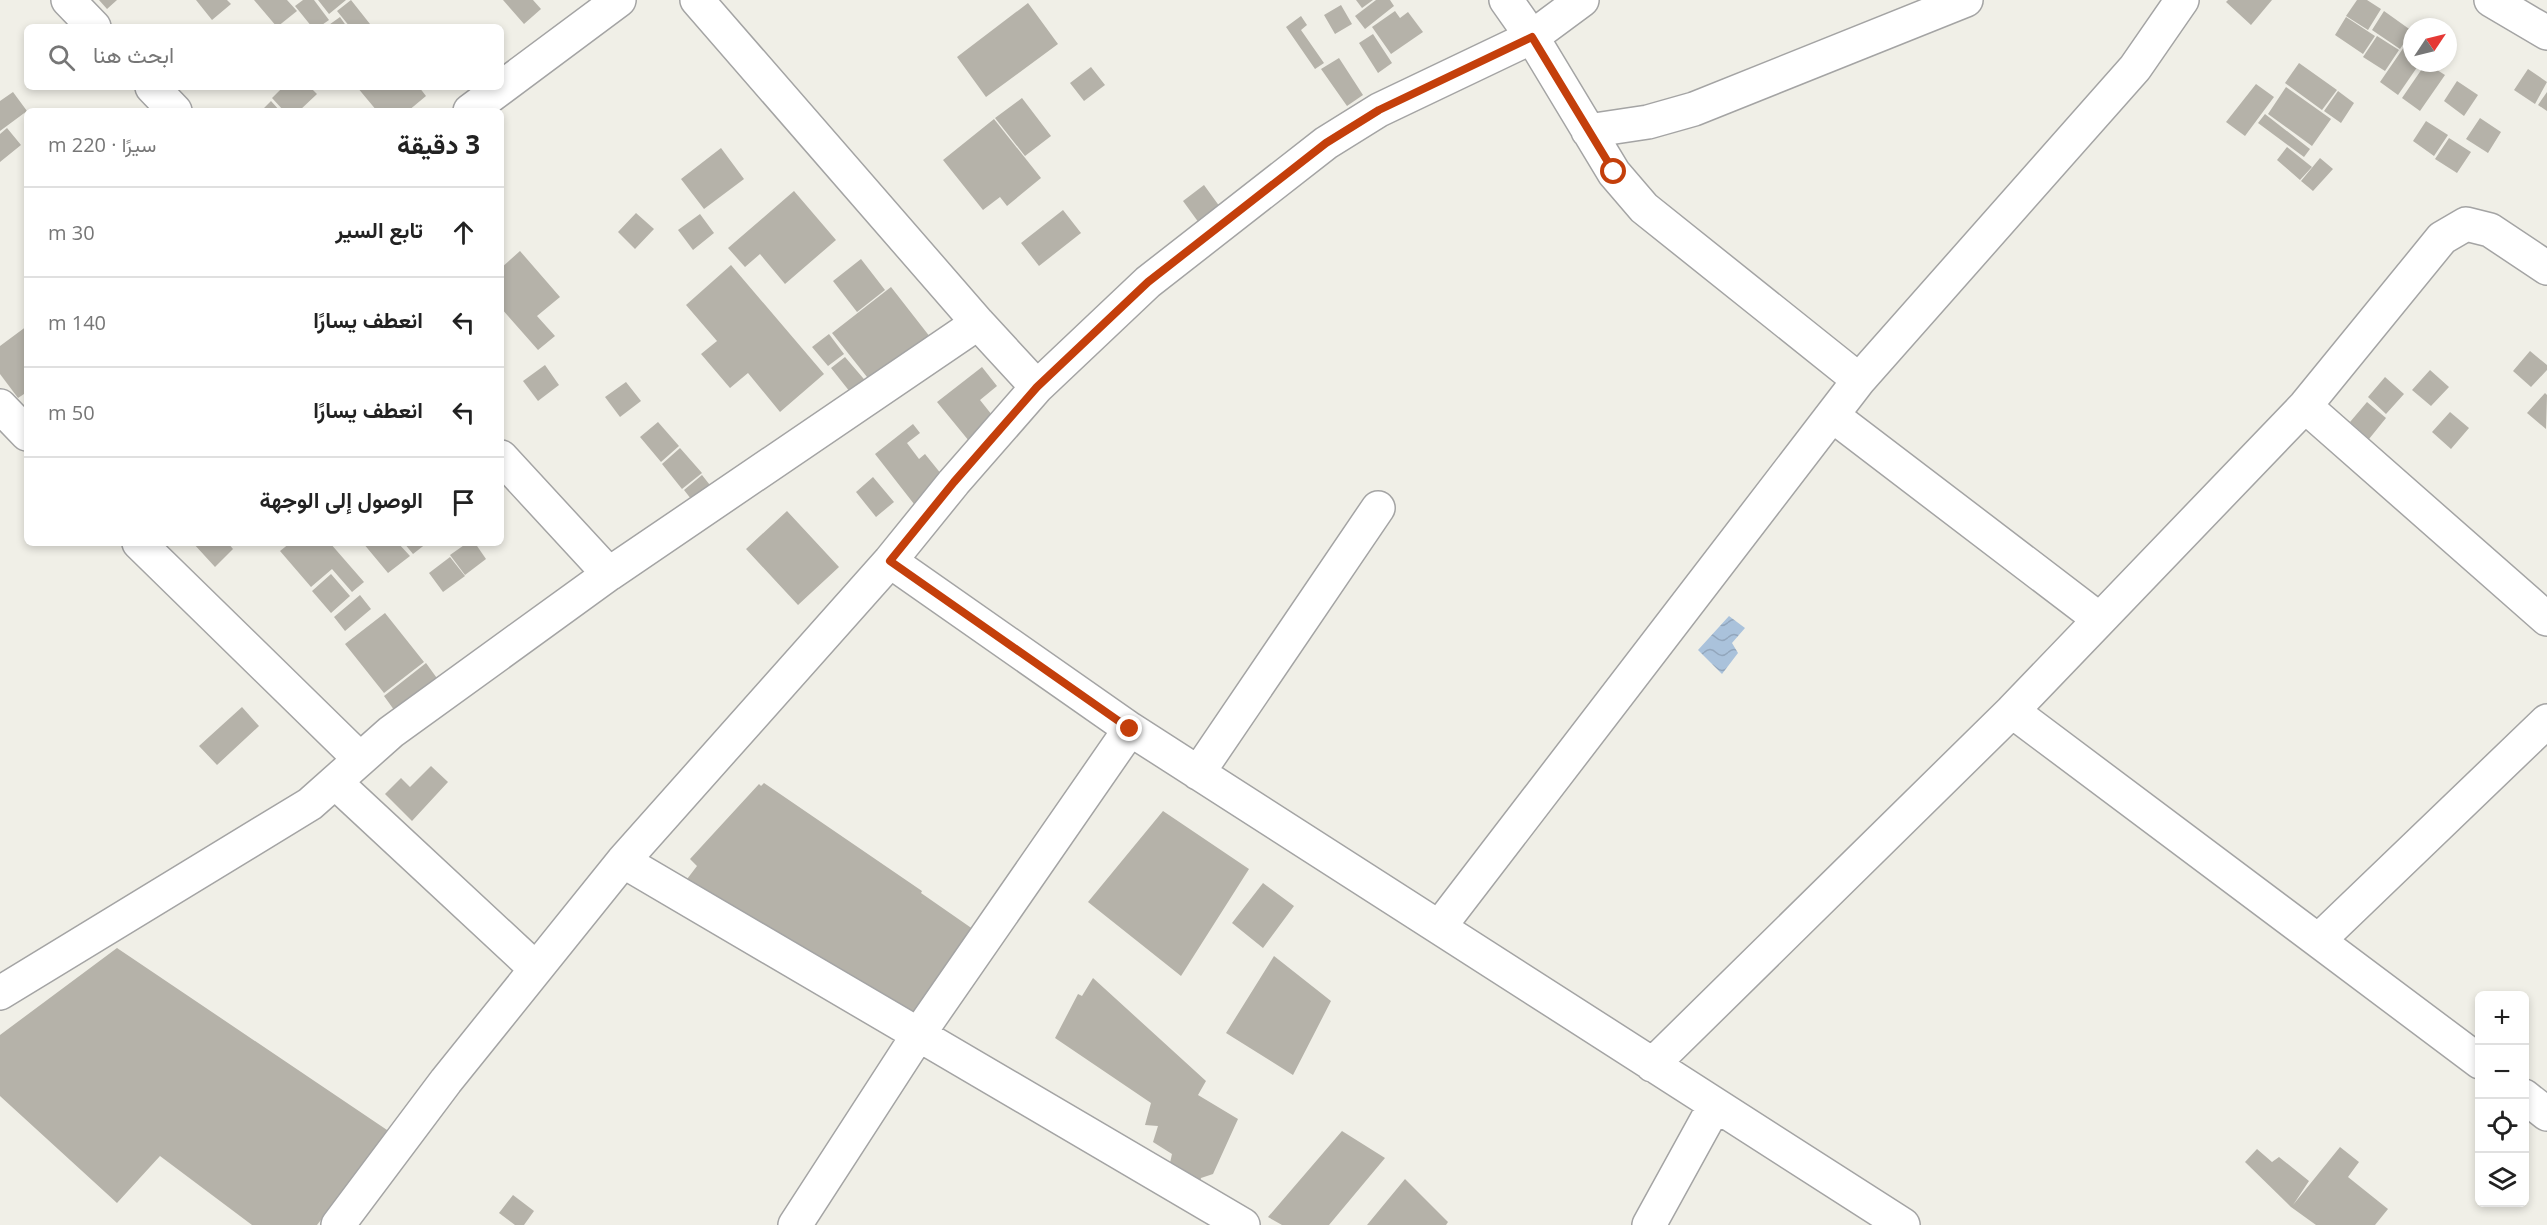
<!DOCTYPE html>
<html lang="ar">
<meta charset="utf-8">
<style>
body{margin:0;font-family:"Open Sans",Vazirmatn,sans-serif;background:#f2f2f2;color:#222;direction:rtl}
.controls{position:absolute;right:18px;bottom:18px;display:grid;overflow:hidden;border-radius:9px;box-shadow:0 3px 9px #0003}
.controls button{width:54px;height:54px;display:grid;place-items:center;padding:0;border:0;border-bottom:2px solid #e0e0e0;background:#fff;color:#222;font:30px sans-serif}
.compass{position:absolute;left:2403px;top:18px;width:54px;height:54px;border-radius:50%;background:#fff;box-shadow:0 3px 9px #0003;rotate:55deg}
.stop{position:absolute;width:18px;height:18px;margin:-14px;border:4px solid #c43f0b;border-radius:50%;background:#fff}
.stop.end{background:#c43f0b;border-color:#fff;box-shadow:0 2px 6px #0008}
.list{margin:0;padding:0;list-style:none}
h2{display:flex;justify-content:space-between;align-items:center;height:78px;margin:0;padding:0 24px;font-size:26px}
h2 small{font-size:20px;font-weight:400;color:#767676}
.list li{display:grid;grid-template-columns:39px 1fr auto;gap:18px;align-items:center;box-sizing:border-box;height:90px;padding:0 24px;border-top:2px solid #e0e0e0}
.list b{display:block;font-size:22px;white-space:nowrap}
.list em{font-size:20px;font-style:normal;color:#767676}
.icon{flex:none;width:33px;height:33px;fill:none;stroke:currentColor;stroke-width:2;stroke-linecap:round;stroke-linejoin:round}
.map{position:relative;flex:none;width:2547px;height:1225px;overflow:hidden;direction:ltr}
.search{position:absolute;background:#fff;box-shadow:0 3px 9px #0003;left:24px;top:24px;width:480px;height:66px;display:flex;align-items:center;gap:15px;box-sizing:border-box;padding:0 21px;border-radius:9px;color:#767676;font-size:22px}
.panel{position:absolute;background:#fff;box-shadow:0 3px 9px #0003;left:24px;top:108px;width:480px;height:438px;border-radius:9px;direction:rtl}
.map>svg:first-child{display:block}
</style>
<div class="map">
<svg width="2547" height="1225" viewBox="0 0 2547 1225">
<defs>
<pattern id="water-waves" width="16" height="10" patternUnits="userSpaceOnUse" patternTransform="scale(1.5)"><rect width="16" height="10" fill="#aac2db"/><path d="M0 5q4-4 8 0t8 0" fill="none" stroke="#92a6bc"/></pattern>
</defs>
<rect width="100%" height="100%" fill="#f0efe7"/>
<path fill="url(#water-waves)" d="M1729,616L1745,628L1732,643L1738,653L1722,674L1698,650Z"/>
<path fill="#b5b2a9" d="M99,0H117L107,9Z
M196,0H227L231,4L212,20Z
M254,0H287L297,11L277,27Z
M303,0H314L329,20L319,27H312L295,6Z
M318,0H346L329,14Z
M351,0L370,24L367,27H350L337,11Z
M503,0H533L541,9L524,24Z
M1356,0H1373L1362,8Z
M1376,0H1390L1394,6L1365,29L1355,16Z
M2228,0H2272L2251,25L2226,2Z
M2357,0H2367L2381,9L2368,30L2346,16Z
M1028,3L1058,44L986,97L957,57Z
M1341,5L1352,24L1335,34L1324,15Z
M1395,11L1400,18L1408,12L1423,32L1391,54L1372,27Z
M2384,11L2412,31L2400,49L2372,30Z
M1301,16L1307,25L1301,30L1324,63L1315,69L1286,27Z
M340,17L347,27H326Z
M2346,17L2375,36L2363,54L2335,35Z
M1373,34L1392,63L1378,73L1359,43Z
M2377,36L2399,50L2385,71L2363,57Z
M2404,47L2412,53V63H2420L2398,95L2380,82Z
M1339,58L1363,95L1347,106L1321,69Z
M2299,63L2337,90L2322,110L2285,83Z
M2426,63L2445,75L2420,111L2402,98Z
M1091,67L1105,85L1084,101L1070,83Z
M2528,69L2547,82L2535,104L2514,90Z
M2457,81L2478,95L2464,116L2444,101Z
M2256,84L2274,97L2245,136L2226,122Z
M283,87H310L317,94L299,111H284L272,98Z
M357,87H419L426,96L408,111H377Z
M2286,87L2331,119L2312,146L2268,114Z
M2338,91L2354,103L2341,123L2324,111Z
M13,92L27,111L0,131V101Z
M2547,92V111L2538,105Z
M1022,98L1051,136L1025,156L995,118Z
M271,101L280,111H261Z
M2265,114L2310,149L2304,157L2258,123Z
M2480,118L2501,132L2488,153L2466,139Z
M994,119L1041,178L1007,206L1000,197L983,210L943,160Z
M2426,121L2448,135L2434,156L2413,141Z
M7,128L21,145L0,162V134Z
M2449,138L2471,152L2457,173L2435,159Z
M2287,147L2312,167L2300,180L2277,160Z
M721,148L744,179L704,209L681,179Z
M2320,158L2333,169L2313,191L2301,181Z
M1204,185L1220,207L1199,223L1183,201Z
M794,191L836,240L785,284L760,254L745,267L728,248Z
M1063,210L1081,233L1039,266L1021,243Z
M636,213L654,229L635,249L618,232Z
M700,214L714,233L693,250L678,230Z
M520,251L560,297L537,316L555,336L538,350L501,308V268Z
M861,259L885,290L857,312L833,281Z
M731,265L824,374L780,412L748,373L730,388L701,354L717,341L686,305Z
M891,287L934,342L875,387L832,333Z
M27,326V392L18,398L0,374V346Z
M829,334L844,354L828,366L812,347Z
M2530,351L2547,365V370L2531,387L2513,371Z
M845,357L869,385L854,397L831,368Z
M545,365L559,385L538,401L523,381Z
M982,367L997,386L980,400L996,420L969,441L937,402Z
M2430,370L2449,387L2431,406L2412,390Z
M2385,377L2404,394L2386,414L2368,397Z
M626,382L641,401L620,417L605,397Z
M2545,393L2547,395L2546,429L2527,413Z
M2367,402L2386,418L2369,439L2350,422Z
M2450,412L2469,428L2451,449L2432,432Z
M658,422L679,446L661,462L640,437Z
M913,424L920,433L907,443L919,459L925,454L946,480L914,504L875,454Z
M680,448L702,473L682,489L662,464Z
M702,475L717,494L699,509L684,490Z
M873,477L894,502L876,517L856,492Z
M787,511L839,567L798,605L746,549Z
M193,543H228L233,549L215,567Z
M290,543H330L364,582L352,592L332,569L311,587L280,551Z
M363,543H398L410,556L388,573Z
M404,543H427L413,554Z
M467,543H475L486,559L465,575L450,555Z
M450,557L465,576L443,592L429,573Z
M331,574L350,596L331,613L312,591Z
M360,595L371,609L345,631L334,617Z
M385,613L424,662L384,693L345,644Z
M426,663L439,681L397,714L384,696Z
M242,707L259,726L217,765L199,746Z
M431,766L448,782L412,821L385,794L401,778L410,787Z
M764,783L922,891L921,893L980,934L921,1020L681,887L697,866L690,859L759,784L761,786Z
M1163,811L1249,869L1181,976L1088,902Z
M1263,883L1294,906L1263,948L1232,923Z
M117,948L390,1132L317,1225H252L160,1156L117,1203L0,1096V1035Z
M1274,956L1331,1001L1293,1075L1226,1033Z
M1093,978L1206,1081L1198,1095L1238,1119L1213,1174L1201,1178L1198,1189L1168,1172L1172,1154L1153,1142L1158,1126L1145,1125L1151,1103L1055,1038L1078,994L1082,996Z
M1342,1131L1385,1158L1329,1225H1282L1268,1217Z
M2340,1147L2359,1162L2348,1177L2388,1209L2375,1225H2316L2291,1207L2245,1162L2257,1149L2272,1162L2279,1157L2309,1181L2293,1205Z
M1405,1179L1448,1222L1446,1225H1367Z
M513,1195L534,1211L524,1225H515L499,1213Z"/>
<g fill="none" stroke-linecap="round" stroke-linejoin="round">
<defs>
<path id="minor" d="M68,0L94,27
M697,0L978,323L1037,387
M1506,0L1532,37L1614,173L1644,208L1859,380
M2491,0L2547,33
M152,87L175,111
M470,111L619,0
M1588,131L1648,122L1694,109L1966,0
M0,406L27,434
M2305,406L2547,619
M1833,416L2099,619
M501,457L609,574
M139,543L360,759
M890,561L1130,729L1903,1225
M2012,711L2480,1062
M1198,773L1378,508
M335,782L535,968
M623,861L1243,1225
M1440,926L1859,380L2135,68L2182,0
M2319,940L2547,721
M0,993L310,804L391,732L609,574L978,323
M1652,1065L2012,711L2305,406L2442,238L2466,224L2490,230L2547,268
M2524,1096L2547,1114
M338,1225L446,1081L623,861L890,561L954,482L1037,387L1148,282L1326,143L1379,110L1532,37L1582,0
M795,1225L918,1035L1130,729
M1649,1225L1715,1105"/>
</defs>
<use href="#minor" stroke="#a4a4a4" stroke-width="36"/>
<use href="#minor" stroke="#fff" stroke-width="33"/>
</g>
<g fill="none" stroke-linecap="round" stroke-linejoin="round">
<path stroke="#c43f0b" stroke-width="8" d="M1130,729L890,561L954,482L1037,387L1148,282L1326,143L1379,110L1532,37L1614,172"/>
</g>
</svg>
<div class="controls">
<button>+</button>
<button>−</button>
<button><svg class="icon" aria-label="locate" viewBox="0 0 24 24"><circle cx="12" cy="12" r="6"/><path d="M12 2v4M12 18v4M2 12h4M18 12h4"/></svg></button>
<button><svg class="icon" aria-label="layers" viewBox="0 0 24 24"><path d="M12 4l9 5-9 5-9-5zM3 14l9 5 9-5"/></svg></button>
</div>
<svg class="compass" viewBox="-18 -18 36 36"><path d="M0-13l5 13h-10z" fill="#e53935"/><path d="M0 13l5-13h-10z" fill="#767676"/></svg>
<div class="stop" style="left:1614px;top:172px"></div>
<div class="stop end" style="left:1130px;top:729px"></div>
<div class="search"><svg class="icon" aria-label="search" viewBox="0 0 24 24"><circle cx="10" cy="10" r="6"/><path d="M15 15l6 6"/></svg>ابحث هنا</div>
<section class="panel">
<h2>3 دقيقة<small>سيرًا · 220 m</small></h2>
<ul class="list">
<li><svg class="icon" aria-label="ahead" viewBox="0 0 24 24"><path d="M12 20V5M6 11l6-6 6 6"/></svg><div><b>تابع السير</b></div><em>30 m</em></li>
<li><svg class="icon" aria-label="left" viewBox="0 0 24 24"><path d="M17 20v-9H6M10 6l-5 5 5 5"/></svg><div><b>انعطف يسارًا</b></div><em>140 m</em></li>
<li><svg class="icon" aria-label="left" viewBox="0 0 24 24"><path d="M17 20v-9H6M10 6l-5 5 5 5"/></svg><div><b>انعطف يسارًا</b></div><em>50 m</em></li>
<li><svg class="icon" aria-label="arrive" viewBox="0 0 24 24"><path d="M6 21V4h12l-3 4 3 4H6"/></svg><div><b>الوصول إلى الوجهة</b></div></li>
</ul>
</section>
</div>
